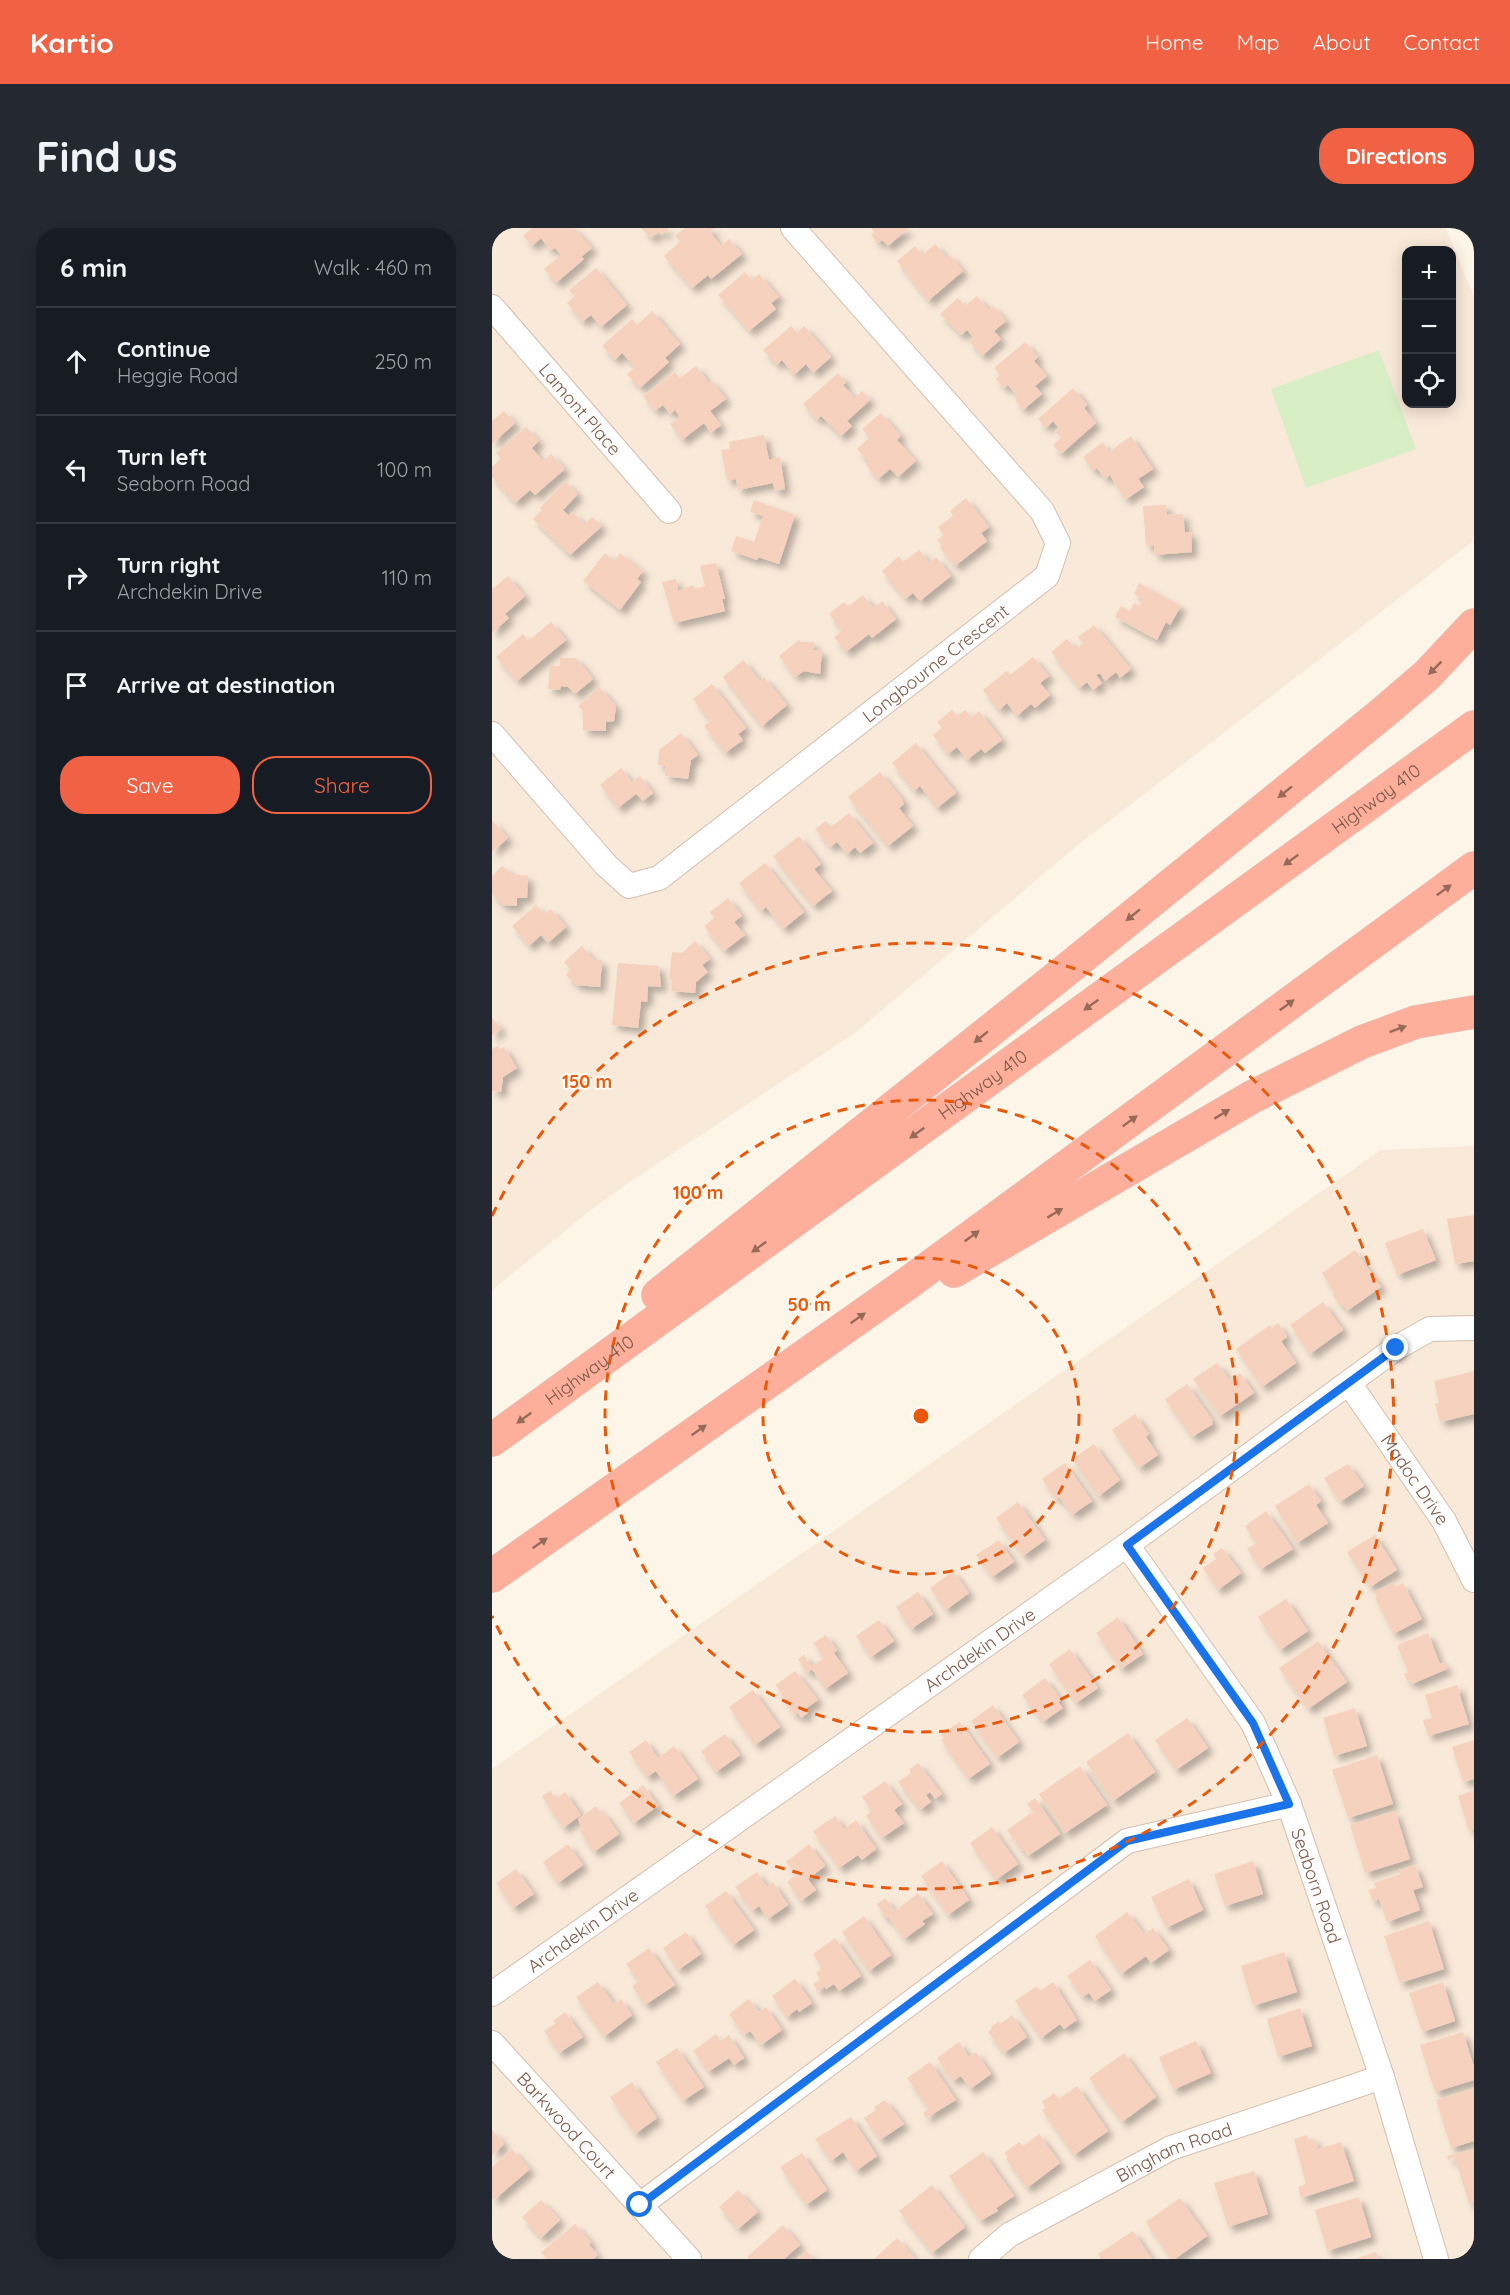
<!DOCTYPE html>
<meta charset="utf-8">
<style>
body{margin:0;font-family:Quicksand,sans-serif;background:#242831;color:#f1f3f6}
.controls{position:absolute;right:18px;top:18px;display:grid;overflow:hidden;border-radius:12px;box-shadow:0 3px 15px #0003}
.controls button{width:54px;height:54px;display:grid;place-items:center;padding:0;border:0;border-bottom:2px solid #363941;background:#171b24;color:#f1f3f6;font:30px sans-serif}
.stop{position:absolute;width:18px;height:18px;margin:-14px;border:4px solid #1a73e8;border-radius:50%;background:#fff}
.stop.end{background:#1a73e8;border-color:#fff;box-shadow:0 2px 6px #0008}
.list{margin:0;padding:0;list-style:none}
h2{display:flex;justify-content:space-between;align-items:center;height:78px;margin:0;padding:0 24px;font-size:26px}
h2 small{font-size:20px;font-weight:400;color:#9ea1a6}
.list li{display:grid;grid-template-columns:39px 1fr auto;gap:18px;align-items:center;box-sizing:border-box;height:108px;padding:0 24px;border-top:2px solid #363941}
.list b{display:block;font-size:22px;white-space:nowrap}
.list p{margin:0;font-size:20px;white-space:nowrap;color:#9ea1a6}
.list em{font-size:20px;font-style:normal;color:#9ea1a6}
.actions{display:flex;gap:12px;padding:18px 24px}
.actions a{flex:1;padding:14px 0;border:2px solid #f16244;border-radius:24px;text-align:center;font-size:21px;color:#f16244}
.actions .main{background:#f16244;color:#fff}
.icon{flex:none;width:33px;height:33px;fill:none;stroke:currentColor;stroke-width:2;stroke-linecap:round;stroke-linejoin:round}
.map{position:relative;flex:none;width:982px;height:2031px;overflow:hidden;border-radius:24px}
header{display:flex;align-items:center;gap:36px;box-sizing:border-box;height:84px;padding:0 30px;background:#f16244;color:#fff}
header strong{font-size:28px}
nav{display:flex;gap:33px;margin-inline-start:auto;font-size:21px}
.intro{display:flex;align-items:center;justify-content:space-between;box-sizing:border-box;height:144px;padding:0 36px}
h1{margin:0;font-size:42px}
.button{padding:15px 27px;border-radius:24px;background:#f16244;color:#fff;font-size:21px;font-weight:700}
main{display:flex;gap:36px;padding:0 36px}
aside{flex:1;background:#171b24;border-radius:24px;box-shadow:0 3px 15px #0003}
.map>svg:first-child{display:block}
</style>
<header>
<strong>Kartio</strong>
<nav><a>Home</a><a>Map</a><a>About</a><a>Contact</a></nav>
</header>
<div class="intro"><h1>Find us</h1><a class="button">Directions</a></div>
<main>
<aside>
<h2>6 min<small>Walk · 460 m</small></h2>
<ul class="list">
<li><svg class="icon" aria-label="ahead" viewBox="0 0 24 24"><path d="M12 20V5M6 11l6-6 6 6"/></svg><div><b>Continue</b><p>Heggie Road</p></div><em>250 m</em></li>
<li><svg class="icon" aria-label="left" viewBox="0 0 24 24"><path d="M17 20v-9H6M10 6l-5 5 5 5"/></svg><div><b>Turn left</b><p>Seaborn Road</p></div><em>100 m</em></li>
<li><svg class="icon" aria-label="right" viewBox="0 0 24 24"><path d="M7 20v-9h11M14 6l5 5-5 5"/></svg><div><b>Turn right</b><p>Archdekin Drive</p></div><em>110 m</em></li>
<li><svg class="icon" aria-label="arrive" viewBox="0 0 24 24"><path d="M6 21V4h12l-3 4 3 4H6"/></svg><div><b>Arrive at destination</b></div></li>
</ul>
<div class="actions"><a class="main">Save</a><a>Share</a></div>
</aside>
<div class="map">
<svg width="982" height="2031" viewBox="0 0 982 2031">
<defs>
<filter id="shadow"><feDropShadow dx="5.5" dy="5.5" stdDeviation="3" flood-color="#0004"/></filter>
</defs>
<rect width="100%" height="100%" fill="#fef5e9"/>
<path fill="#f9e9d9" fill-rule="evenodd" d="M0,0H954L982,69V306L980,314L586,617L363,805L136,955L99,982L0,1062ZM914,22H960V176H914Z
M982,918V2031H0V1541L889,922Z"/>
<path fill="#d8eec5" d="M887,122L924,221L814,260L779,161Z"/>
<path fill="#f6d1be" filter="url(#shadow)" d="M40,0H82L100,20L89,29L92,31L64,55L52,41L69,27L63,20L58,22L49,10L40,18L31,8Z
M149,0H177L170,7L167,3L159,10Z
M193,0H223L218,4L229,18L237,11L250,26L219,51L216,47L200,60L172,28L188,14L183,8Z
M379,0H417L396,18L390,12L386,15L379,7L382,4Z
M443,16L455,30L458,27L471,43L436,73L405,33L423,18L430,27Z
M104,40L135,77L109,99L99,87L90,94L75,75L83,68L77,62Z
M253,44L260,52L267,46L287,69L279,75L284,81L257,103L226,67Z
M485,68L497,82L501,78L514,93L502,103L509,111L490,128L477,113L481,109L475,102L469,107L448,86L466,70L473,78Z
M160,83L188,116L173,130L177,134L148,160L135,146L143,139L130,125L123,132L110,118L140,91L145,97Z
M299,98L305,105L312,98L339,129L321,145L314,136L302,147L290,132L285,137L271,122Z
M533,114L546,129L542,133L555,148L543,158L550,166L531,182L523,172L526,169L516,157L512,160L504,151L508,147L502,140Z
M204,138L217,155L220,153L234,171L218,183L229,197L219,205L212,195L190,212L178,196L188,189L183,182L178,186L171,177L163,183L151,168L183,144L188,150Z
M346,145L354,154L351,157L363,170L370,163L378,172L355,193L360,198L349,208L329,188L325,192L311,176Z
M581,160L595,177L592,180L604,195L569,226L561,217L569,210L563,203L567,200L561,193L554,200L546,191Z
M12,183L23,195L0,216V193Z
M389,185L409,208L405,212L424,233L406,249L398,241L386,251L374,237L377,234L365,221L378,209L370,201Z
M34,199L47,213L40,220L51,233L59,226L73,241L43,267L38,262L23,275L0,249V239L9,230L4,225Z
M272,207L277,232L288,229L293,261L283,263L281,255L246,262L244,251L235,253L229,222L238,221L237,214Z
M639,208L661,241L646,251L652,259L633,272L618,247L613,251L605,240L601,243L591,229L611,214L617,224Z
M73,253L86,266L71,282L77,288L80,284L93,296L100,289L110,298L78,327L41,291L50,282L48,280Z
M474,270L497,299L489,305L495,313L463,338L448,319L450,317L445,312L452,307L446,299L461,288L458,283Z
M262,272L303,287L287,336L266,329L265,332L239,323L244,308L262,314L271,288L258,284Z
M674,277L675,287L691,286L693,304H699L700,324L662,327V318H654L651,278Z
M427,322L438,335L444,329L459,348L428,373L421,365L413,371L390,343L407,328L411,334Z
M113,325L122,333L128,325L151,343L145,351L149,354L128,382L91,353Z
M224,335L233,371H230L233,383L182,395L170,354L184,351L186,363L201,357L202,361L213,358L208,338Z
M16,348L33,368L13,386L17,390L0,405V361Z
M647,355L689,378L678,397L674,394L665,412L623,389L629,378L638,383L642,375L647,378L651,371L642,366Z
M371,367L382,380L390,373L404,391L380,410L377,406L354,424L342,409L350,403L337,386L352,374L356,379Z
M59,394L74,412L25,453L4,429L31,406L36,413Z
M602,397L639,441L628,450L624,444L613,453L608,445L604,447L610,455L601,462L595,454L587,460L559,424L575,411L584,421L591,415L586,409Z
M307,412L309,414H322L321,422H330L328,446L312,443L303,449L287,428Z
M541,429L557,448L548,455L558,467L543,480L539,476L525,488L515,475L507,482L491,462L515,443L518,447Z
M68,430H84L101,451L83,466L76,459L69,458L68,462L56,461L58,438H68Z
M251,432L268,453L272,449L295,477L270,498L231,449Z
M220,456L254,500L246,506L251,512L233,525L212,498L218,493L201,471Z
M107,459L124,478L122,493L114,494V503L91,502V483L86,478Z
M460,482L465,488L473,482L479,490L487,483L510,512L493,525L489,521L475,532L465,519L456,526L441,507L450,500L445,494Z
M189,505L206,527L199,532L196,551L173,548L174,538L166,537L167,522Z
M424,515L464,565L445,580L428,558L422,563L400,535Z
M129,540L140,554L148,548L161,565L151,573L144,566L126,580L108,557Z
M388,544L410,571L412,576L407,580L421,598L396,618L356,569Z
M357,585L381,615L368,625L363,619L355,626L345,614L338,619L323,601L334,593L339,599Z
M0,592L16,610L0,624Z
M307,608L329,636L322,641L340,663L321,678L281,628Z
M273,635L312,684L291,701L274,679L269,683L247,655Z
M10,638L20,646L36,648L35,670H25V678L10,677L0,666V648Z
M236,670L250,688L242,694L253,707L232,723L212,698L222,690L218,684Z
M44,677L52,686L59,681L74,699L56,715L49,707L37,718L20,698Z
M203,713L218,731L210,737L216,744L204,754L203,765L179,763L180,752L177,751L180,724L190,725Z
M90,718L102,732H110L108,759L84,757L74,747L79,742L72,734Z
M126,735L167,738L169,759L156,758L155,774L149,773L146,800L120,797Z
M0,790L9,801L0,808Z
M6,818L8,821L12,819L25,840L11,849L9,864L0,863V821Z
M982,987V1033L963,1036L955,991Z
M931,1001L944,1032L905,1047L893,1015Z
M863,1022L889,1059L855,1083L851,1077L849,1078L841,1067L843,1066L830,1045Z
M831,1074L851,1102L818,1126L798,1097Z
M786,1095L795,1109L789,1113L804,1135L770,1159L744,1121L778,1097L780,1100Z
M725,1135L738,1152L748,1145L762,1165L728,1188L701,1151Z
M982,1143V1186L948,1194L943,1176L947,1175L942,1153Z
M695,1156L721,1193L719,1194L721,1196L700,1209L673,1171Z
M643,1186L657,1206L654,1209L666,1227L647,1240L620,1202Z
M602,1216L628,1252L607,1268L580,1231Z
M573,1235L600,1273L580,1287L567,1269L564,1271L550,1251Z
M856,1236L872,1258L848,1274L832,1250Z
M817,1256L829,1273L824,1277L836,1295L805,1315L783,1278Z
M526,1274L553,1312L531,1328L504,1290Z
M774,1283L801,1321L769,1341L755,1321L764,1315L753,1298Z
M883,1307L905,1342L878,1359L855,1324Z
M507,1312L522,1334L500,1349L484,1327Z
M730,1320L749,1345L726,1362L711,1340L724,1331L721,1326Z
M461,1343L477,1365L454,1382L438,1360Z
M901,1355L903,1359L911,1355L930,1391L901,1406L883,1370L885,1369L882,1364Z
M426,1364L441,1386L419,1401L404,1379Z
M794,1371L816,1403L788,1422L766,1389Z
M626,1389L651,1426L629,1441L604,1405Z
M387,1392L402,1413L379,1429L364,1408Z
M936,1405L948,1436L952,1434L955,1441L920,1456L918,1452L915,1453L912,1446L916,1444L905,1417Z
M334,1407L345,1422L342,1425L356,1445L333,1461L320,1441L315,1445L306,1431L312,1427L320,1438L332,1430L321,1415Z
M826,1413L855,1454L816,1481L787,1440Z
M578,1421L606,1460L584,1475L557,1436Z
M303,1443L326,1472L313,1481L316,1485L309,1490L306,1485L302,1487L284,1457Z
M553,1450L569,1472L566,1474L571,1480L551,1494L530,1467Z
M965,1457L969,1464L967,1465L977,1496L936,1508L931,1492L940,1490L933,1467Z
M261,1462L288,1499L263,1517L237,1479Z
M501,1477L527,1514L505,1530L479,1493Z
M863,1480L875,1518L842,1528L831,1490Z
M695,1490L716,1520L684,1542L663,1512Z
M468,1494L498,1536L476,1551L449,1512L452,1510L449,1506Z
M636,1505L663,1544L621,1573L594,1534Z
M233,1506L248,1527L224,1544L209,1523Z
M154,1512L166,1530L182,1518L206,1551L181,1568L164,1543L155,1549L137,1524Z
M982,1512V1551L971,1554L960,1519Z
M885,1527L901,1576L856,1590L840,1542Z
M426,1535L450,1566L443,1571L438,1564L434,1567L439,1574L428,1582L406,1554L419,1545L417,1542Z
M588,1538L615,1577L573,1605L547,1566Z
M393,1553L410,1576L402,1582L412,1595L390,1610L374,1588L380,1583L370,1569Z
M151,1557L166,1578L142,1595L127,1575Z
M982,1562V1601L977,1603L966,1568Z
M58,1563L64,1571L73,1564L89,1587L71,1600L50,1568Z
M543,1570L568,1606L536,1628L532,1622L530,1623L515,1602L539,1585L540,1587L542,1585L535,1576Z
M104,1578L109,1586L112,1585L127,1606L102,1624L87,1602L90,1600L86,1591Z
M903,1583L918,1631L873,1645L858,1597Z
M343,1588L352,1601L364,1592L384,1621L370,1632L366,1627L347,1640L321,1603Z
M500,1599L526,1636L504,1652L478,1615Z
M76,1616L91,1637L66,1655L51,1634Z
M317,1616L333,1638L316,1651L324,1662L309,1673L295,1654L304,1647L294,1634Z
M450,1633L477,1672L456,1687L429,1648Z
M761,1633L771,1666L733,1678L722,1646Z
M923,1637L931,1659L921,1662L928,1682L895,1694L887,1671L881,1674L876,1662L884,1660L882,1655L908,1646L907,1642Z
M24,1641L42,1666L21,1680L4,1655Z
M265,1644L275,1659L281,1654L296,1677L276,1691L267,1678L260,1683L243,1659Z
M697,1651L711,1682L674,1700L659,1669Z
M234,1663L262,1702L241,1717L213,1678Z
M426,1665L441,1686L430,1693L433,1696L412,1711L396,1689L393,1690L385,1676L393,1670L403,1683Z
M635,1684L652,1706L661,1700L677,1722L659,1735L654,1728L629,1746L603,1708Z
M372,1688L399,1727L377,1743L350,1704Z
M937,1693L952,1741L908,1755L892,1708Z
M194,1704L209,1726L186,1742L171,1720Z
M343,1710L369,1748L347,1763L342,1756L334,1761L333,1758L326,1763L321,1756L328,1752L324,1745L330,1740L321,1726Z
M157,1720L183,1757L153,1777L140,1758L147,1753L134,1736Z
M792,1724L805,1764L761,1778L749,1738Z
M598,1732L619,1762L603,1773L597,1765L590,1769L575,1748Z
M303,1751L320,1775L307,1784L305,1781L295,1789L280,1768Z
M106,1754L122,1776L129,1771L140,1787L112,1809L84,1769Z
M561,1754L585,1792L572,1801L568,1796L549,1810L523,1773L545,1758L548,1763Z
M951,1754L963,1793L930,1804L917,1765Z
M257,1771L267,1784L274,1779L290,1802L269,1817L258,1803L252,1807L237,1786Z
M808,1780L820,1818L786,1829L775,1791Z
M73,1784L91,1809L67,1825L52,1803L64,1795L61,1793Z
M520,1787L535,1809L512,1825L496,1804L500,1801L499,1799L507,1793L508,1796Z
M971,1804L982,1839V1852L943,1864L928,1817Z
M224,1806L229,1813L237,1807L252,1830L242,1837L237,1830L216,1844L201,1823Z
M704,1813L719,1845L681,1862L667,1829Z
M467,1814L477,1829L484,1824L499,1846L478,1861L469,1848L461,1853L445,1830Z
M185,1820L212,1859L191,1873L164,1834Z
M632,1825L664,1869L630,1894L597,1850Z
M438,1834L464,1872L434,1890L431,1885L437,1881L415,1850Z
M140,1854L165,1890L143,1906L118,1869Z
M585,1858L616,1903L582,1927L550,1882L554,1880L550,1874L562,1865L567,1871Z
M982,1861V1913L959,1920L944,1872Z
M393,1872L412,1896L388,1912L372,1890L384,1882L382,1879Z
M359,1889L385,1928L364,1943L351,1924L339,1933L323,1911Z
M0,1902L12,1916L0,1927Z
M547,1906L568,1935L535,1960L514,1931L516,1929L512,1925L527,1914L531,1918Z
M815,1907L817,1913L823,1911L826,1921L849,1914L862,1953L809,1970L806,1959L814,1956L802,1911Z
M20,1921L38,1941L2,1972L0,1970V1939Z
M982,1921V1974L977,1976L963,1929L956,1932L955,1928Z
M491,1924L522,1968L504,1980L506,1983L488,1993L457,1948Z
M310,1925L335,1962L314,1977L288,1939Z
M762,1943L776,1986L736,1999L722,1955Z
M440,1957L473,1999L440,2025L407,1983Z
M246,1962L266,1984L246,2001L227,1979Z
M867,1969L879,2009L835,2023L823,1982Z
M688,1970L715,2008L683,2031H679L654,1994Z
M49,1972L68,1992L49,2010L30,1989Z
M83,1996L99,2014L97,2017L106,2027L101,2031H55L49,2024Z
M291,1997L308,2017L292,2031H257L255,2029Z
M641,2003L660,2031H609L606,2026Z
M405,2010L424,2031H382Z
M314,2023L321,2031H305Z
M884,2024L886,2031H862Z"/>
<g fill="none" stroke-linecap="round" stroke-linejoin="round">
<defs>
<g id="street">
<path id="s1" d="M0,79L177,283"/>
<path id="s2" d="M0,506L114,637L137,658L167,650L555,348L566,315L550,283L301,0"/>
<path id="s3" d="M857,1155L952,1293L982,1352"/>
<path id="s4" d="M635,1317L761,1495L797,1576L890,1849L944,2031"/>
<path id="s5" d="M0,1766L635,1317L904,1120L938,1101L982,1100"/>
<path id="s6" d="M0,1815L197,2031"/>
<path d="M148,1977L635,1613L797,1576"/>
<path id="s7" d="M489,2031L517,2007L679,1920L890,1849"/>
</g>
<g id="highway">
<path d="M462,1043L760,869L870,814L924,794L982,784"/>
<path d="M166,1067L578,739L892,484L935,447L982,397"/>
<path id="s8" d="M0,1212L982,499"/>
<path d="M0,1348L416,1055L982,640"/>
</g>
</defs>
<use href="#street" stroke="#d4beaf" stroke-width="26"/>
<use href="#highway" stroke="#ddd4d0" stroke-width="34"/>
<use href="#street" stroke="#fff" stroke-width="24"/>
<use href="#highway" stroke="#fdaf9b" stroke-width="33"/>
</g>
<defs><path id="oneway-solid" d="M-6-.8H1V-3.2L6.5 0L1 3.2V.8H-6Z" transform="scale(1.5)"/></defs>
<g fill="#966959">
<use href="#oneway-solid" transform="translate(943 440) rotate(135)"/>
<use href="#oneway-solid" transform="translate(793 564) rotate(141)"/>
<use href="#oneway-solid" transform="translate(799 632) rotate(144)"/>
<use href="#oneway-solid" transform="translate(952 662) rotate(-36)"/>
<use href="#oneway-solid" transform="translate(641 687) rotate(141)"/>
<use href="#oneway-solid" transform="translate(599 777) rotate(144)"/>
<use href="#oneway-solid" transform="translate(795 777) rotate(-36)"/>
<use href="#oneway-solid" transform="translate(906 801) rotate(-20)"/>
<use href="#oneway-solid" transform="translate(489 809) rotate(141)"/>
<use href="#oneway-solid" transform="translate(730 886) rotate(-31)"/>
<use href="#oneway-solid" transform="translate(638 893) rotate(-36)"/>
<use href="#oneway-solid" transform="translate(425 905) rotate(144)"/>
<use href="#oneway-solid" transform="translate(563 985) rotate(-31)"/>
<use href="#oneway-solid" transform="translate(480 1008) rotate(-36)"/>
<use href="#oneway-solid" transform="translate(267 1019) rotate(144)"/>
<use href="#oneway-solid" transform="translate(366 1090) rotate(-35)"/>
<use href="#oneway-solid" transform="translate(32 1190) rotate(144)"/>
<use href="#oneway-solid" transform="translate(207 1202) rotate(-35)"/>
<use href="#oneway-solid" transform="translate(48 1315) rotate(-35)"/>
</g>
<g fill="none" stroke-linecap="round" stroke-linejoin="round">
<path stroke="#1a73e8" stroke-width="8" d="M148,1977L635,1613L797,1576L761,1495L635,1317L904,1120"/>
</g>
<g fill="none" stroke="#e8590c" stroke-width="3" stroke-dasharray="10 8">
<circle cx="429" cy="1188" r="158"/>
<circle cx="429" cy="1188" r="316"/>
<path d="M0 988A473 473 0 1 1 0 1388"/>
</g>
<g text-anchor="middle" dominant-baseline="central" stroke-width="4.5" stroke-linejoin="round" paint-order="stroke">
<g font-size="18" fill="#7c5849" stroke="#fff9f1">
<text stroke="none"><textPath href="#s1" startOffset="135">Lamont Place</textPath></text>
<text stroke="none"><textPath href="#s2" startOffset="586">Longbourne Crescent</textPath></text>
<text stroke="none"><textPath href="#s8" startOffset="1092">Highway 410</textPath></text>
<text stroke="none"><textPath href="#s8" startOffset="606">Highway 410</textPath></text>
<text stroke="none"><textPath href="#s8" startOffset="120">Highway 410</textPath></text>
<text stroke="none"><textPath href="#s3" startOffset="117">Madoc Drive</textPath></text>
<text stroke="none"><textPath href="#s5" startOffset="597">Archdekin Drive</textPath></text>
<text stroke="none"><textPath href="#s4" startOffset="393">Seaborn Road</textPath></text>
<text stroke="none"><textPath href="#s5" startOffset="111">Archdekin Drive</textPath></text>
<text stroke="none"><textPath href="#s6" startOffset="111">Barkwood Court</textPath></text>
<text stroke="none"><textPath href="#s7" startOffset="222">Bingham Road</textPath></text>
</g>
</g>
<circle cx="429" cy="1188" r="9" fill="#e8590c" stroke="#fff9f1" stroke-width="3"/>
<g font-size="18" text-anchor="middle" font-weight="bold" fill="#e8590c" stroke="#fff9f1" stroke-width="4.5" stroke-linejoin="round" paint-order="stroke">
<text x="95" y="860">150 m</text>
<text x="206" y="971">100 m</text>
<text x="317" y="1083">50 m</text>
</g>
</svg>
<div class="controls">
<button>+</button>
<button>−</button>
<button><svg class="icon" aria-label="locate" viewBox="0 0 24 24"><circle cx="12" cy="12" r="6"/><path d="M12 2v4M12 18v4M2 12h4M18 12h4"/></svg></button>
</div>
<div class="stop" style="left:148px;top:1977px"></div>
<div class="stop end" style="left:904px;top:1120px"></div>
</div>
</main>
